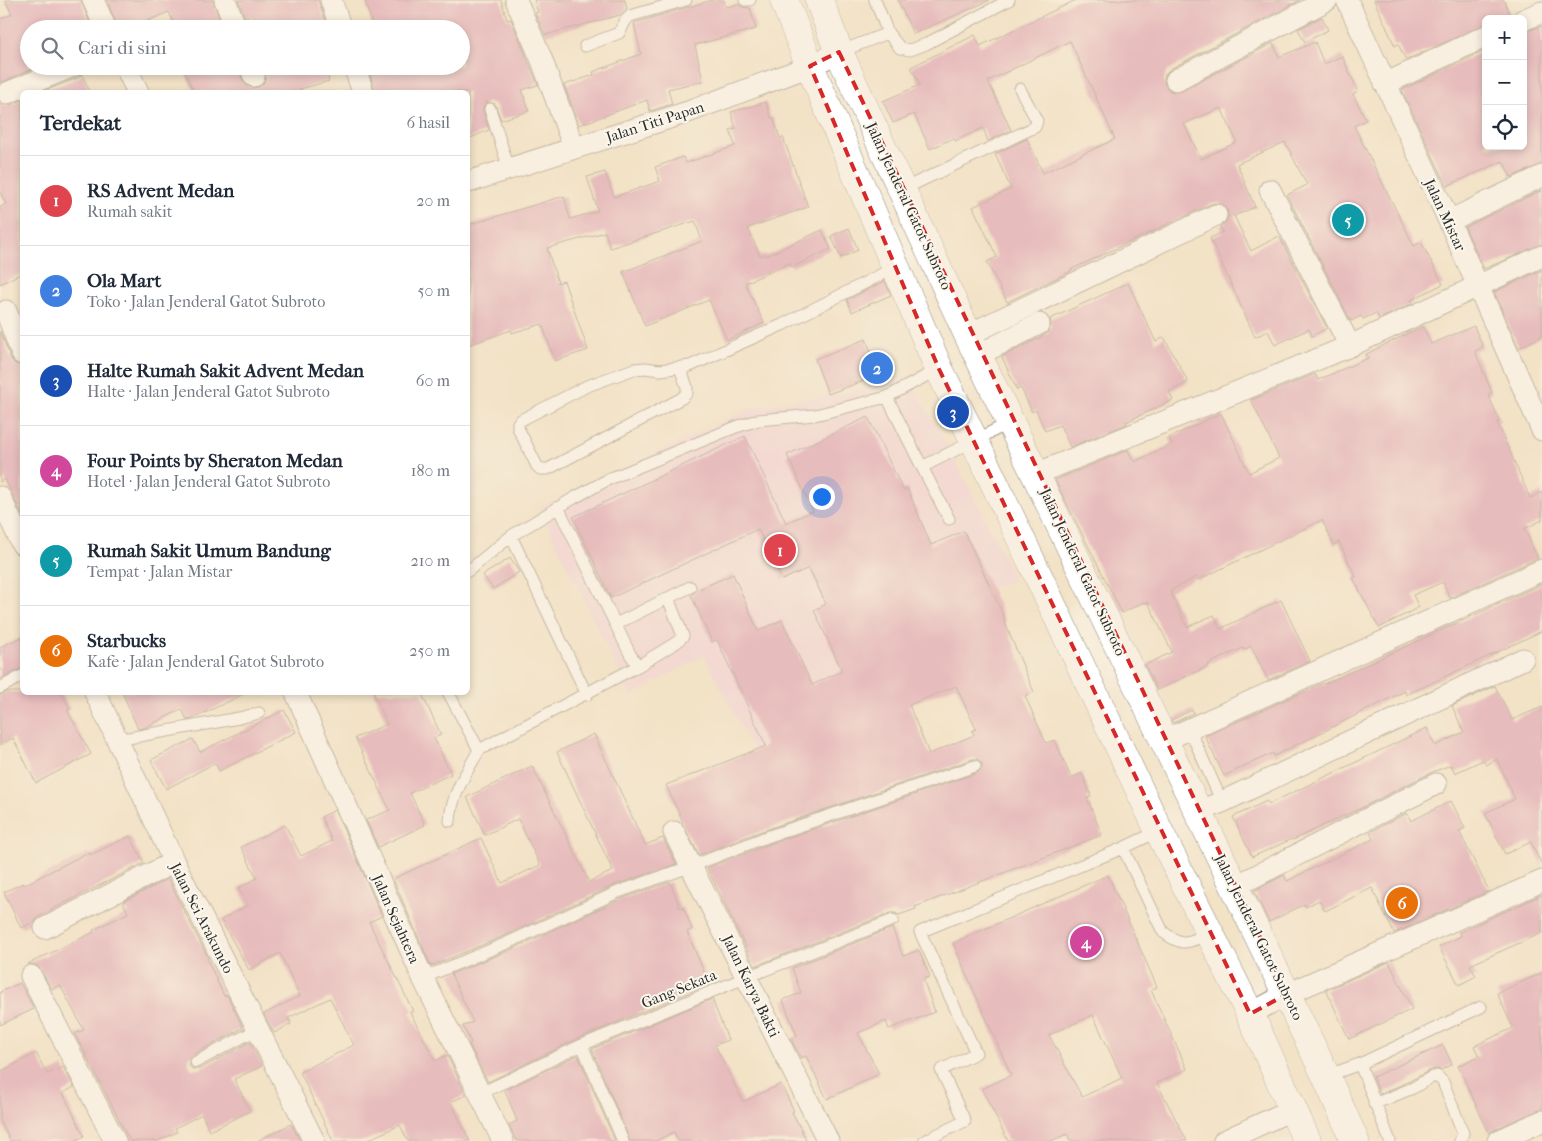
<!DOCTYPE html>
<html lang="id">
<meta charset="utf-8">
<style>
body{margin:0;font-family:"IM FELL French Canon",serif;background:#f2f2f3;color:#1f2937}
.controls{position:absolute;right:15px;top:15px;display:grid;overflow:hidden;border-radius:8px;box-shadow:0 2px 8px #0003}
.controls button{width:45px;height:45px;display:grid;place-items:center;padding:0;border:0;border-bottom:1px solid #e0e1e3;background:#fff;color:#1f2937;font:25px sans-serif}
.you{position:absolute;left:821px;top:496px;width:18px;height:18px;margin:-12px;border:4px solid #fff;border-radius:50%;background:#1a73e8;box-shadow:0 0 0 8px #1a73e833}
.badge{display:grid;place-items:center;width:32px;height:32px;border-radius:50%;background:#c8321e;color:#fff;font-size:16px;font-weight:700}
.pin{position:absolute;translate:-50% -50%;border:2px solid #fff;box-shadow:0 1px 5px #0006}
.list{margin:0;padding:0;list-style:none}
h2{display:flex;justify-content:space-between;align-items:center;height:65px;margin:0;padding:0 20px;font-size:21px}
h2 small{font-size:16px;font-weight:400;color:#747a83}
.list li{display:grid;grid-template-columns:32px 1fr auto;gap:15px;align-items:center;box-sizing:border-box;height:90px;padding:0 20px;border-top:1px solid #e0e1e3}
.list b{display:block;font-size:19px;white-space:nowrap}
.list p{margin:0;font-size:16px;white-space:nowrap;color:#747a83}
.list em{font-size:16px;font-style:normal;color:#747a83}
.icon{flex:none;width:28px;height:28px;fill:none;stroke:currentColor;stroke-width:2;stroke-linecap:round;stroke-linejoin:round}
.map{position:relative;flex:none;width:1542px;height:1141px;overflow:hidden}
.search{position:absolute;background:#fff;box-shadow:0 2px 8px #0003;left:20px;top:20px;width:450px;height:55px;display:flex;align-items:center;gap:12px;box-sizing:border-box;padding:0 18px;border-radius:28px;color:#747a83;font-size:19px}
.panel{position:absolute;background:#fff;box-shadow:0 2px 8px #0003;left:20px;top:90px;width:450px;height:605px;border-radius:8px}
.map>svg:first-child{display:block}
</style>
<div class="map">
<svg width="1542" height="1141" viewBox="0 0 1542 1141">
<rect width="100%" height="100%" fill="#fbf7ec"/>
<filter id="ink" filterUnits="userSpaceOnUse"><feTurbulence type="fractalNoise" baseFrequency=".02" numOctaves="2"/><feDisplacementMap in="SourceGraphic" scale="10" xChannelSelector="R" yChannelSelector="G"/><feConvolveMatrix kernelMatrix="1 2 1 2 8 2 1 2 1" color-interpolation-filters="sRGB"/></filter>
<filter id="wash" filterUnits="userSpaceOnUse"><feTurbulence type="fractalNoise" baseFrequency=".0096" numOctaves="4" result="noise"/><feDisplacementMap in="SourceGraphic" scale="20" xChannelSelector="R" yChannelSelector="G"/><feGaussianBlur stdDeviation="1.12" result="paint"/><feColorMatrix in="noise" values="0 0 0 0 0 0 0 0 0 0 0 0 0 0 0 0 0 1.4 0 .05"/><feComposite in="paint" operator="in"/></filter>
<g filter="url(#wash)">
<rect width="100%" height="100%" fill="#f2e2c6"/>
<path fill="#f3cfdf" d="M907,376L949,449L986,520L1014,580L874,634L900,690L753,750L704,655L631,696L539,508L754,407L851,392Z"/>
<g id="blocks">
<path fill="#d98eb0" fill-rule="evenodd" d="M5,0H81L89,21L71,29H29V66H39L0,83V19L12,14Z
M107,0H213L222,27L217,29H176L169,12L128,29H118Z
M238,0H318L326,23L308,29H256L252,15L245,17Z
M365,0H501L507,20L511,19L538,85L522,90L529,111L501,120L495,104L487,102L483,107V111L489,130L468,139V92H375L370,74L395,66H434L436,73L452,66H461V29H373Z
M534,0H625L627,9L620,15L545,35L535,13L538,12Z
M712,0H724L726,7L738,4L742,7L750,8L756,29L695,45L703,81L668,89L672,104L650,111L647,100L579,125L564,85L594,75L593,72L641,54L634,23Z
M898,0H990L913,34Z
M1076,0H1300L1170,69L1165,74L1164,80L1165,85L1170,91L1176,92L1182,91L1273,43L1279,57L1315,42L1324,64L1342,56L1358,91L1353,94L1366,120L1354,126L1414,246L1421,242L1443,284L1411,300L1413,303L1379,319L1376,313L1363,319L1361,316L1351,321L1287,195L1307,185L1285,142L1237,164L1255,207L1234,216L1251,251L1279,236L1327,328L1312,336L1309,329L1275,345L1268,331L1255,337L1210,238L1223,232L1220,227L1226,222L1228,216L1227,209L1223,204L1217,203L1211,204L1070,270L1071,271L1007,302L987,262L997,257L973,207L1011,189L995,154L1027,139L1043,173L1115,139L1070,41L988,81L1011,130L988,141L983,128L955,141L954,138L930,149L914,114L893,123L883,101L920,85L911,67L975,35L980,46ZM1221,108L1237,142L1201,159L1184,124Z
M1374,0H1504L1511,17V19H1486V24L1406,60L1398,44L1395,46Z
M1322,17L1328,30L1305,42L1298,29Z
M1542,26V164L1511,177L1503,161L1447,186L1402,90L1486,50V146H1523V32Z
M182,66H238L243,81L247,86L253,88L259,87L264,83L266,77L264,66H325L329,81L300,89L301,92H194Z
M82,74L90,92H41L78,78Z
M22,100V273L0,284V207L6,204L0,192V103L5,105H11Z
M766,102L771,118L773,117L780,138L783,137L808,207L748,228L760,256L765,254L766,256L822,230L831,249L792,267L790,263L745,283L764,323L727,340L709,300L645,326L623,272L702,241L695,221L610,248L605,232L547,248L558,283L564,281L588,350L555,361L542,324L512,333L511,330L468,345V225L564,196L570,219L598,211L587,177L605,172L614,197L660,181L655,167L683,157L686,163L735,146L730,130L736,129L731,112Z
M1542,190V244L1484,269L1465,227Z
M849,228L858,250L841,258L831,236Z
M1542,270V336L1519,348L1494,292Z
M885,281L891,295L852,312L847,300Z
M1128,283L1156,342L1164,337L1188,382L1169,392L1173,400L1126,422L1127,424L1070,447L1060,425L1045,431L1036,410L1032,412L1021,388L1017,390L1002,357L1045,335L1049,331L1051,325L1050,319Z
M1423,326L1431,344L1474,326L1483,347L1475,351L1492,393L1488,394L1500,421L1497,422L1530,498L1542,492V520L1524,529L1538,558L1450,598L1443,582L1413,595L1419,607L1379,628L1353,578L1356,577L1339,542L1334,545L1322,520L1198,580L1196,577L1170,591L1187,627L1214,615L1220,629L1281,600L1310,661L1268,680L1251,646L1244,650L1243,648L1208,664L1209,666L1157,690L1145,665L1172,652L1148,602L1145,603L1144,602L1122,613L1055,480L1128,450L1134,462L1172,444L1169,438L1221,413L1249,473L1279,458L1251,400L1315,374L1318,380L1368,358L1366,354Z
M0,331L11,359L14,363L21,366L22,369V515L5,479L0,482Z
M866,339L873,358L878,356L885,373L828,394L815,359Z
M868,417L903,490L907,488L931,545L964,531L999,606L1005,620L1004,621L1034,692L1025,696L1046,743L1055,740L1071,778L1082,773L1091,796L1087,798L1102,835L915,907L916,909L899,915L895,913H890L755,966L707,868L764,846L977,773L982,768V763L977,759H973L759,832L699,855L682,823L683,822L666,785L766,746L717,640L712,642L691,595L697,590L733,574L758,631L782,620L812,685L842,671L814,610L826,604L809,568L782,580L758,529L611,598L573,517L745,436L786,523L813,511L787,455ZM956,686L976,729L972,731L974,735L929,754L909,705Z
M510,558L519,572L493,589L483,575Z
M1542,584V631L1406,695L1405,691L1274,756L1273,753L1224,776L1205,736L1323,683L1324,684Z
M22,637V668L0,679V647Z
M1495,686L1512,720L1542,707V865L1531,842L1505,854L1485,813L1515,799L1497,759L1486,765L1483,760L1455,773L1451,765L1430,773L1359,809L1293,840L1292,839L1252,857L1233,817L1267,801L1269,804L1427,728L1435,746L1464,732L1452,706Z
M7,692H61L70,709L67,710L91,754L36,783L13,738L0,745V695Z
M122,692H248L192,719L187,720L182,709L144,728L138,729Z
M373,692H421L441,735L434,738L451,774L410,793L425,825L378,847L366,820L390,810L355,738L387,724Z
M284,710L296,732L219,771L215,763L166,789L151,760L193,739L200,752Z
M1192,710L1194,713L1173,723L1171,720Z
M594,734L645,845L663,838L676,864L615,885L504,936L431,966L393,879L481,838L502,883L540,865L518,819L485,835L467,797L532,766L589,882L613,871L557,752Z
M1451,801L1465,828L1459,831L1489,891L1394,933L1372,888L1325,911L1319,900L1306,907L1305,904L1269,922L1254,891L1284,875L1287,881L1373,839L1370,832L1407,813L1411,821Z
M335,810L382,916L369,922L413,1011L410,1012L435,1061L447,1055L466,1095L451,1102L470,1141H408L400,1125L365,1141H333L300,1072L354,1045L330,998L288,1018L291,1024L274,1033L264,1014L300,996L280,953L249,970L221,920L248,905L238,888L257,878L241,847L285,825L301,856L332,841L321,817Z
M130,836L144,863L39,916L34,922L21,928L4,892L23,883L24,885L89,852L90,855Z
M1108,875L1157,987L1151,990L1187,1069L1157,1083L1187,1141H1071L1067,1134L1051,1141H1008L982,1089L1011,1075L953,943ZM1093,1015L1122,1078L1082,1097L1049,1035Z
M168,879L208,958L207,959L224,996L227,995L243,1028L192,1055L189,1058V1065L192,1069H200L250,1042L262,1066L234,1079L250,1111L209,1131L202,1114L175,1128L177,1132L158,1141H130L75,1034L84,1030L60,985L52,989L38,966L28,964L94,932L93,930L128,913L123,902Z
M670,882L680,908L683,907L692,929L687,932L708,981L706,982L707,985L579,1038L488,1082L469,1044L471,1043L463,1026L473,1022L451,974L510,950L621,899Z
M1542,895V933L1470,965L1476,976L1459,985L1439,947L1461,936L1459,932Z
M892,928L903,956L919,950L930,977L923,979L935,1012L889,1029L886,1021L858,1033L879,1074L827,1099L806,1056L801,1058L791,1039L797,1036L783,1000L801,993L792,968Z
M1389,962L1412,1009L1349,1039L1326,990Z
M1542,973V1109L1493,1130L1489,1133L1458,1066L1479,1056L1474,1046L1513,1028L1497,993Z
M20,983L34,1009L0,1025V992Z
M712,999L728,1040L715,1045L743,1102L781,1084L794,1111L792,1112L807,1141H678L674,1132L656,1141H630L592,1049Z
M1443,1045L1452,1064L1441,1070L1435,1069L1428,1071L1410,1081L1380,1094L1373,1077Z
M36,1053L47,1074L63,1067L74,1087L63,1093L84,1136L75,1141H10L0,1120V1072Z
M578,1055L615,1141H517L509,1125L517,1121L505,1090Z
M291,1124L300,1141H257Z"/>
</g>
</g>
<g filter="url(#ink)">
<use href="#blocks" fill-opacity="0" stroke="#8e8678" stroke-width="1"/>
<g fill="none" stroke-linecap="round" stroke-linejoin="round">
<defs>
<path id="service" d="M745,0H750
M875,0L888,33L900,48L910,50L926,44L1009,0
M585,46L619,33L626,20L630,16L686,0
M839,52L888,33
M490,109L509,169
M901,190L1035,127L1037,121L1020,89
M680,368L687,387V393L682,398L548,469H540L537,466L518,428V423L521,420L587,386L634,369L645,368L660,370L690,366L782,325L896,267
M887,397L922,467L1011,422
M922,467L949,519
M511,536L587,695
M468,571L511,536L574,498L609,479L736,427L758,420L815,415L887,397L939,369
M616,624L690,587
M638,666L677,642L683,636L668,598
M0,688L22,676
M448,692L479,750L638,666L630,654L558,507
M1193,737L1222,802
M117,740L239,718L259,713
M450,821C451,795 467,772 479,750
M1123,848L1163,932C1185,948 1186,942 1210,934
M423,978L507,943L618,892L692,866L761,839L975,766
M582,1045L623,1141
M196,1062L258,1029
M1360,1064L1390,1141
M1326,1076L1360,1064L1481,1007
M479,1094L582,1045L747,977L893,920
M1374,1104L1413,1088L1430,1078L1437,1076L1443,1082L1463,1133L1460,1141
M924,1141L965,1121L941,1070L976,1053L920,932L1123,848L1159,831"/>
<path id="minor" d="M93,0L106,29
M225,0L236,29
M331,0L341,29
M516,0L541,58L574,148
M1347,0L1449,221L1542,430
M1523,20L1542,12
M125,66L138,92
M250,66L254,76
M354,66L363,92
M1176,80L1327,0
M1385,84L1486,36
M7,93L73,66
M468,182L688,112L810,66L839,52
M1270,190L1350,346
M1449,221L1542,176
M6,311L22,354
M968,335L1216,215
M978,355L1039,324
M1036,474L1350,346L1542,256
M0,497L22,544
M95,692L174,862L314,1141
M296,693L423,978L503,1141
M1163,741L1542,570
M1197,812L1222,802L1523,659
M674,832L828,1141
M1234,887L1436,784
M45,928L174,862
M31,976L115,1141
M1250,1014L1287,994L1542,881
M1224,1141L1293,1109
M1498,1141L1542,1121"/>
<path id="primary" d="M784,0L810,66L939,369L974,440L1159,831L1250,1014L1307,1141
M819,0L839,52L968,335L1326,1076L1355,1141"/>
</defs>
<use href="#service" stroke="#8e8678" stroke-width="13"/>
<use href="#minor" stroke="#8e8678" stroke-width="23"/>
<use href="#primary" stroke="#8e8678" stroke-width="29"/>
<use href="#service" stroke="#fff" stroke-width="11"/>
<use href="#minor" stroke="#fff" stroke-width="21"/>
<use href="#primary" stroke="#fff" stroke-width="28"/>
</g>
</g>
<path d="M0 0H1542V1141H0ZM839,52L1287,994L1250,1014L939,369L810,66Z" fill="#f2e2c6" fill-opacity=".55" fill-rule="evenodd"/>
<path fill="none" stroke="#d62828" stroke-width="4" stroke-dasharray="10 6" stroke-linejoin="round" d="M839,52L1287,994L1250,1014L939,369L810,66Z"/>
<g text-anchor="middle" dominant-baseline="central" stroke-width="4" stroke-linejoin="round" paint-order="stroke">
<g font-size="15" fill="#2b2b2b" stroke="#fbf7ec">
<text transform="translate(655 122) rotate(-18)">Jalan Titi Papan</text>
<text transform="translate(909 206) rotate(65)">Jalan Jenderal Gatot Subroto</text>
<text transform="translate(1445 215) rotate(65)">Jalan Mistar</text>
<text transform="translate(1083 572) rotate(65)">Jalan Jenderal Gatot Subroto</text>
<text transform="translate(202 918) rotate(63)">Jalan Sei Arakundo</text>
<text transform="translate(396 919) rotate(66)">Jalan Sejahtera</text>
<text transform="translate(1259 937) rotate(64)">Jalan Jenderal Gatot Subroto</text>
<text transform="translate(751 986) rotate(64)">Jalan Karya Bakti</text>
<text transform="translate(679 989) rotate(-22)">Gang Sekata</text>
</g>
</g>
</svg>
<div class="controls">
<button>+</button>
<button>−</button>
<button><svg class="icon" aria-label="locate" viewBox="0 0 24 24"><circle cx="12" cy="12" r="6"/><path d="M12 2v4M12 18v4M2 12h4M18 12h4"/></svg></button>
</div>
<div class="you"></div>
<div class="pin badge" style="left:780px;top:550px;background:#e0444e">1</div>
<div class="pin badge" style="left:877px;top:368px;background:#3f7fe0">2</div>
<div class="pin badge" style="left:953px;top:412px;background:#1a4fb4">3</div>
<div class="pin badge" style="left:1086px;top:942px;background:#d1479c">4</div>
<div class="pin badge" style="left:1348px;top:220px;background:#0f9aa8">5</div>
<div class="pin badge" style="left:1402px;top:903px;background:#e8710a">6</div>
<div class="search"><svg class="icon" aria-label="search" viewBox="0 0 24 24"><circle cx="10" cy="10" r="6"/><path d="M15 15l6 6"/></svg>Cari di sini</div>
<section class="panel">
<h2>Terdekat<small>6 hasil</small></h2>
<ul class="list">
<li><span class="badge" style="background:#e0444e">1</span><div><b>RS Advent Medan</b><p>Rumah sakit</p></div><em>20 m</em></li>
<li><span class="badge" style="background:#3f7fe0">2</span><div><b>Ola Mart</b><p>Toko · Jalan Jenderal Gatot Subroto</p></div><em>50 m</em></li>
<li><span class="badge" style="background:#1a4fb4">3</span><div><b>Halte Rumah Sakit Advent Medan</b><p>Halte · Jalan Jenderal Gatot Subroto</p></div><em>60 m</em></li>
<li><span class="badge" style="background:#d1479c">4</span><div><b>Four Points by Sheraton Medan</b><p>Hotel · Jalan Jenderal Gatot Subroto</p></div><em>180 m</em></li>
<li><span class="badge" style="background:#0f9aa8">5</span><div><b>Rumah Sakit Umum Bandung</b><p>Tempat · Jalan Mistar</p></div><em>210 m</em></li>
<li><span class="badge" style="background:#e8710a">6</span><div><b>Starbucks</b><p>Kafe · Jalan Jenderal Gatot Subroto</p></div><em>250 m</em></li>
</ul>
</section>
</div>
